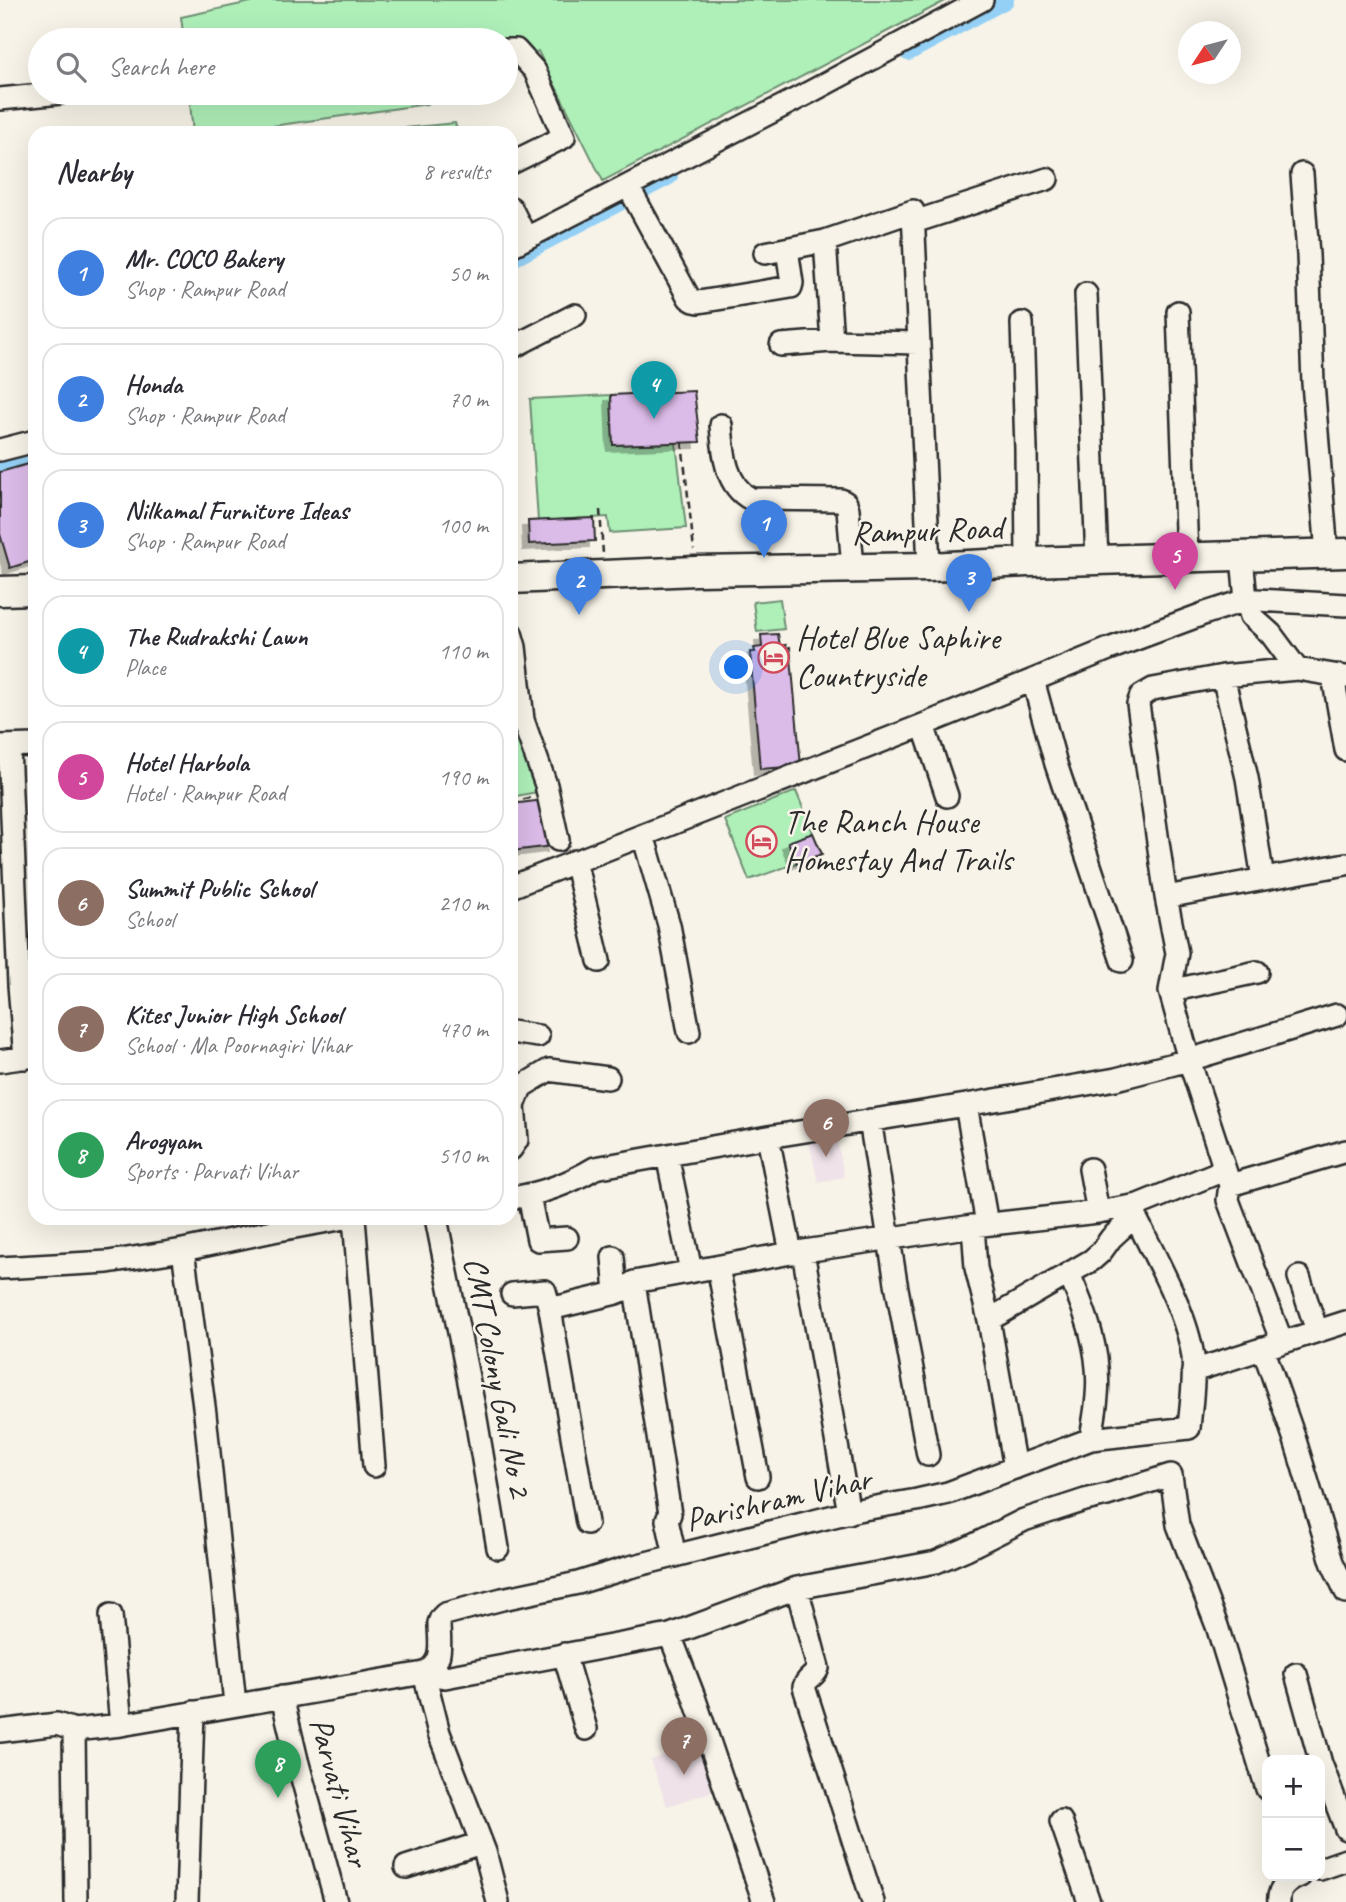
<!DOCTYPE html>
<meta charset="utf-8">
<style>
body{margin:0;font-family:Caveat,sans-serif;background:#f2f2f3;color:#2b2b33}
.controls{position:absolute;right:21px;bottom:21px;display:grid;overflow:hidden;border-radius:14px;box-shadow:0 7px 28px #0002}
.controls button{width:63px;height:63px;display:grid;place-items:center;padding:0;border:0;border-bottom:2px solid #e1e1e2;background:#fff;color:#2b2b33;font:35px sans-serif}
.compass{position:absolute;left:1178px;top:21px;width:63px;height:63px;border-radius:50%;background:#fff;box-shadow:0 7px 28px #0002;rotate:234deg}
.you{position:absolute;left:737px;top:668px;width:24px;height:24px;margin:-18px;border:5px solid #fff;border-radius:50%;background:#1a73e8;box-shadow:0 0 0 10px #1a73e833}
.badge{display:grid;place-items:center;width:46px;height:46px;border-radius:50%;background:#2563eb;color:#fff;font-size:23px;font-weight:700}
.pin{position:absolute;translate:-50% -58px;filter:drop-shadow(0 2px 4px #0008)}
.pin::after{content:'';position:absolute;top:37px;width:24px;height:21px;background:inherit;clip-path:polygon(0 0,100% 0,50% 100%)}
.list{margin:0;padding:0;list-style:none}
h2{display:flex;justify-content:space-between;align-items:center;height:91px;margin:0;padding:0 28px;font-size:30px}
h2 small{font-size:23px;font-weight:400;color:#7c7c81}
.list li{display:grid;grid-template-columns:46px 1fr auto;gap:21px;align-items:center;box-sizing:border-box;height:112px;margin:0 14px 14px;padding:0 14px;border:2px solid #e1e1e2;border-radius:21px}
.list b{display:block;font-size:26px;white-space:nowrap}
.list p{margin:0;font-size:23px;white-space:nowrap;color:#7c7c81}
.list em{font-size:23px;font-style:normal;color:#7c7c81}
.icon{flex:none;width:38px;height:38px;fill:none;stroke:currentColor;stroke-width:2;stroke-linecap:round;stroke-linejoin:round}
.map{position:relative;flex:none;width:1346px;height:1902px;overflow:hidden}
.search{position:absolute;background:#fff;box-shadow:0 7px 28px #0002;left:28px;top:28px;width:490px;height:77px;display:flex;align-items:center;gap:18px;box-sizing:border-box;padding:0 24px;border-radius:38px;color:#7c7c81;font-size:26px}
.panel{position:absolute;background:#fff;box-shadow:0 7px 28px #0002;left:28px;top:126px;width:490px;height:1099px;border-radius:21px}
.map>svg:first-child{display:block}
</style>
<div class="map">
<svg width="1346" height="1902" viewBox="0 0 1346 1902">
<defs>
<filter id="shadow"><feDropShadow dx="-6" dy="6" stdDeviation="0" flood-color="#0004"/></filter>
</defs>
<rect width="100%" height="100%" fill="#f7f3e8"/>
<filter id="ink" filterUnits="userSpaceOnUse"><feTurbulence type="fractalNoise" baseFrequency=".0143" numOctaves="2"/><feDisplacementMap in="SourceGraphic" scale="14" xChannelSelector="R" yChannelSelector="G"/><feConvolveMatrix kernelMatrix="1 2 1 2 8 2 1 2 1" color-interpolation-filters="sRGB"/></filter>
<g filter="url(#ink)">
<path fill="#efe2e8" d="M836,1133L844,1177L818,1182L808,1137Z
M700,1742L716,1790L667,1806L651,1760Z"/>
<path fill="#aff0b9" stroke="#6d8e72" stroke-width="2" d="M260,0H947L603,181L538,51L506,66V40H184L181,17Z
M189,93H450L427,104L224,133H193Z
M455,123L458,133H355Z
M611,395L613,445L676,443L686,528L610,533L608,517L538,521L530,399Z
M780,599L784,629L757,632L753,602Z
M511,645L537,792L511,797Z
M796,791L813,833L788,842L797,863L749,880L725,820Z"/>
<g fill="none" stroke-linecap="round" stroke-linejoin="round">
<path stroke="#94d0f5" stroke-width="18" d="M908,52L1005,0
M511,259L669,176
M0,466L35,457"/>
</g>
<path fill="#dbbbe8" stroke="#2b2b2b" stroke-width="2" filter="url(#shadow)" d="M694,391L700,442L613,445L611,395Z
M35,462V560L10,568L0,534V472Z
M594,518L595,541L529,544L528,521Z
M778,634L780,646L786,645V648L790,647L801,766L760,769L750,652H755L754,648L762,647L761,635Z
M544,800L553,846L511,851V804Z
M813,833L822,854L797,863L788,842Z"/>
<g fill="none" stroke-linecap="round" stroke-linejoin="round">
<defs>
<path id="minor" d="M506,50H516L535,71L564,137L511,163
M0,99L61,93
M1302,174L1308,255L1313,383L1327,554
M628,186L689,298L694,301L699,302L791,287L792,283L787,249
M511,208L526,238
M914,222L1047,179
M825,241L832,341
M511,246L812,91L982,0
M765,253L825,241L913,211L929,567
M1086,294L1097,560
M1178,312L1187,557
M1022,323L1026,449L1027,562
M781,345L832,341L918,343
M511,348L575,315
M721,425C723,451 725,486 751,499L841,500L846,503L848,509L853,567
M0,450L35,441
M1242,557L1246,600L1251,616L1271,634L1297,669
M511,633L515,647L523,720L546,785L558,840
M1223,676L1247,778L1263,879
M1333,676L1346,750
M1346,677L1297,669L1223,676L1153,689L1141,696L1138,704L1166,897L1177,953L1170,991L1189,1060L1230,1185L1346,1151
M1033,680L1056,764L1122,961
M923,725L947,796
M0,746L35,745
M9,746L19,985L25,1058
M643,835L669,925L689,1032
M575,861L599,961
M511,887L923,725L1109,649L1206,613L1246,600H1257L1346,605
M1166,897L1346,864
M1170,991L1257,972
M511,1032L538,1036
M0,1061L35,1056
M966,1105L987,1224
M870,1120L896,1283L928,1455
M768,1137L791,1253
M511,1149L517,1140L514,1106L521,1087L549,1070L608,1078
M667,1155L691,1271
M1090,1169L1098,1212
M1230,1185L1228,1200L1282,1342
M529,1196L538,1240L567,1238
M511,1198C540,1194 570,1183 595,1168L768,1137L966,1105L1116,1079L1189,1060L1337,1015
M354,1218L374,1466
M436,1218L474,1407L498,1548
M973,1226L976,1268L989,1320L1015,1468
M183,1250L205,1414L235,1704
M803,1252L849,1513
M613,1257L616,1293
M718,1267L758,1477
M0,1268L108,1262L183,1250L273,1231L345,1218
M1069,1274C1086,1313 1101,1352 1097,1396C1096,1410 1093,1425 1091,1439
M1299,1277L1317,1331
M634,1282L670,1514L667,1520L675,1556
M512,1294L545,1291L550,1309L587,1523
M550,1309L616,1293L626,1289L634,1282L791,1253L973,1226L1098,1212L1138,1205L1224,1170
M989,1320L1092,1260L1101,1252L1111,1238L1135,1216L1138,1205
M1263,1348L1294,1437L1332,1562L1346,1592
M1193,1371L1346,1322
M797,1588L818,1668C816,1676 806,1678 804,1687L873,1902
M111,1615L121,1725
M670,1635L694,1697L764,1902
M564,1654L586,1729
M424,1673C445,1662 439,1643 439,1623L441,1618L445,1614L502,1599L578,1583L630,1567L858,1510L917,1500L948,1493L1091,1439L1189,1428C1191,1405 1195,1380 1193,1357C1187,1313 1155,1257 1135,1216
M424,1673L439,1733L485,1852L498,1902
M1296,1674L1320,1760
M282,1697L297,1760L336,1902
M74,1730L76,1902
M0,1731L57,1724L74,1730L121,1725L424,1673L445,1677L670,1635L797,1588L936,1562L966,1549L1024,1520L1085,1500L1107,1495L1171,1475L1178,1525L1217,1626L1267,1789
M1320,1761L1346,1829
M1061,1821L1089,1902
M406,1867L481,1843
M1320,1869L1346,1860
M187,1902L193,1712
M1279,1902C1277,1889 1289,1880 1300,1876"/>
<path id="major" d="M511,579L696,571L929,567L1027,562L1346,553
M0,591L35,590"/>
</defs>
<use href="#minor" stroke="#2b2b2b" stroke-width="26"/>
<use href="#major" stroke="#2b2b2b" stroke-width="33"/>
<path stroke="#2b2b2b" stroke-width="2.5" stroke-dasharray="7 5" stroke-linecap="butt" d="M682,442L694,550
M600,510L603,554
M511,801L531,798"/>
<use href="#minor" stroke="#f7f3e8" stroke-width="21"/>
<use href="#major" stroke="#f7f3e8" stroke-width="28"/>
</g>
</g>
<defs>
<symbol id="hotel-ring" viewBox="-11 -11 22 22"><circle r="9.5" fill="#f7f3e8" stroke="#d1495b" stroke-width="1.5"/><path d="M-6-4.5h1.5V1H6V5H4.5V3h-9V5H-6ZM-4 0a1.8 1.8 0 1 1 3.6 0ZM.5 0V-2.5h3Q6-2.5 6 0Z" fill="#d1495b"/></symbol>
</defs>
<g fill-rule="evenodd">
<use href="#hotel-ring" x="756" y="640" width="35" height="35"/>
<use href="#hotel-ring" x="744" y="824" width="35" height="35"/>
</g>
<g text-anchor="middle" dominant-baseline="central" stroke-width="5" stroke-linejoin="round" paint-order="stroke">
<g font-size="33" fill="#2b2b2b" stroke="#f7f3e8">
<text transform="translate(927 530) rotate(-2)">Rampur Road</text>
<text transform="translate(498 1377) rotate(79)">CMT Colony Gali No 2</text>
<text transform="translate(778 1499) rotate(-13)">Parishram Vihar</text>
<text transform="translate(340 1792) rotate(75)">Parvati Vihar</text>
</g>
<g font-size="33" fill="#2b2b2b" stroke="#f7f3e8" text-anchor="start">
<text x="796" y="638">Hotel Blue Saphire<tspan x="796" dy="38">Countryside</tspan></text>
<text x="784" y="822">The Ranch House<tspan x="784" dy="38">Homestay And Trails</tspan></text>
</g>
</g>
</svg>
<div class="controls">
<button>+</button>
<button>−</button>
</div>
<svg class="compass" viewBox="-18 -18 36 36"><path d="M0-13l5 13h-10z" fill="#e53935"/><path d="M0 13l5-13h-10z" fill="#7c7c81"/></svg>
<div class="you"></div>
<div class="pin badge" style="left:764px;top:558px;background:#3f7fe0">1</div>
<div class="pin badge" style="left:579px;top:615px;background:#3f7fe0">2</div>
<div class="pin badge" style="left:969px;top:612px;background:#3f7fe0">3</div>
<div class="pin badge" style="left:654px;top:419px;background:#0f9aa8">4</div>
<div class="pin badge" style="left:1175px;top:590px;background:#d1479c">5</div>
<div class="pin badge" style="left:826px;top:1157px;background:#8d6e63">6</div>
<div class="pin badge" style="left:684px;top:1775px;background:#8d6e63">7</div>
<div class="pin badge" style="left:278px;top:1798px;background:#2e9e5b">8</div>
<div class="search"><svg class="icon" aria-label="search" viewBox="0 0 24 24"><circle cx="10" cy="10" r="6"/><path d="M15 15l6 6"/></svg>Search here</div>
<section class="panel">
<h2>Nearby<small>8 results</small></h2>
<ul class="list">
<li><span class="badge" style="background:#3f7fe0">1</span><div><b>Mr. COCO Bakery</b><p>Shop · Rampur Road</p></div><em>50 m</em></li>
<li><span class="badge" style="background:#3f7fe0">2</span><div><b>Honda</b><p>Shop · Rampur Road</p></div><em>70 m</em></li>
<li><span class="badge" style="background:#3f7fe0">3</span><div><b>Nilkamal Furniture Ideas</b><p>Shop · Rampur Road</p></div><em>100 m</em></li>
<li><span class="badge" style="background:#0f9aa8">4</span><div><b>The Rudrakshi Lawn</b><p>Place</p></div><em>110 m</em></li>
<li><span class="badge" style="background:#d1479c">5</span><div><b>Hotel Harbola</b><p>Hotel · Rampur Road</p></div><em>190 m</em></li>
<li><span class="badge" style="background:#8d6e63">6</span><div><b>Summit Public School</b><p>School</p></div><em>210 m</em></li>
<li><span class="badge" style="background:#8d6e63">7</span><div><b>Kites Junior High School</b><p>School · Ma Poornagiri Vihar</p></div><em>470 m</em></li>
<li><span class="badge" style="background:#2e9e5b">8</span><div><b>Arogyam</b><p>Sports · Parvati Vihar</p></div><em>510 m</em></li>
</ul>
</section>
</div>
